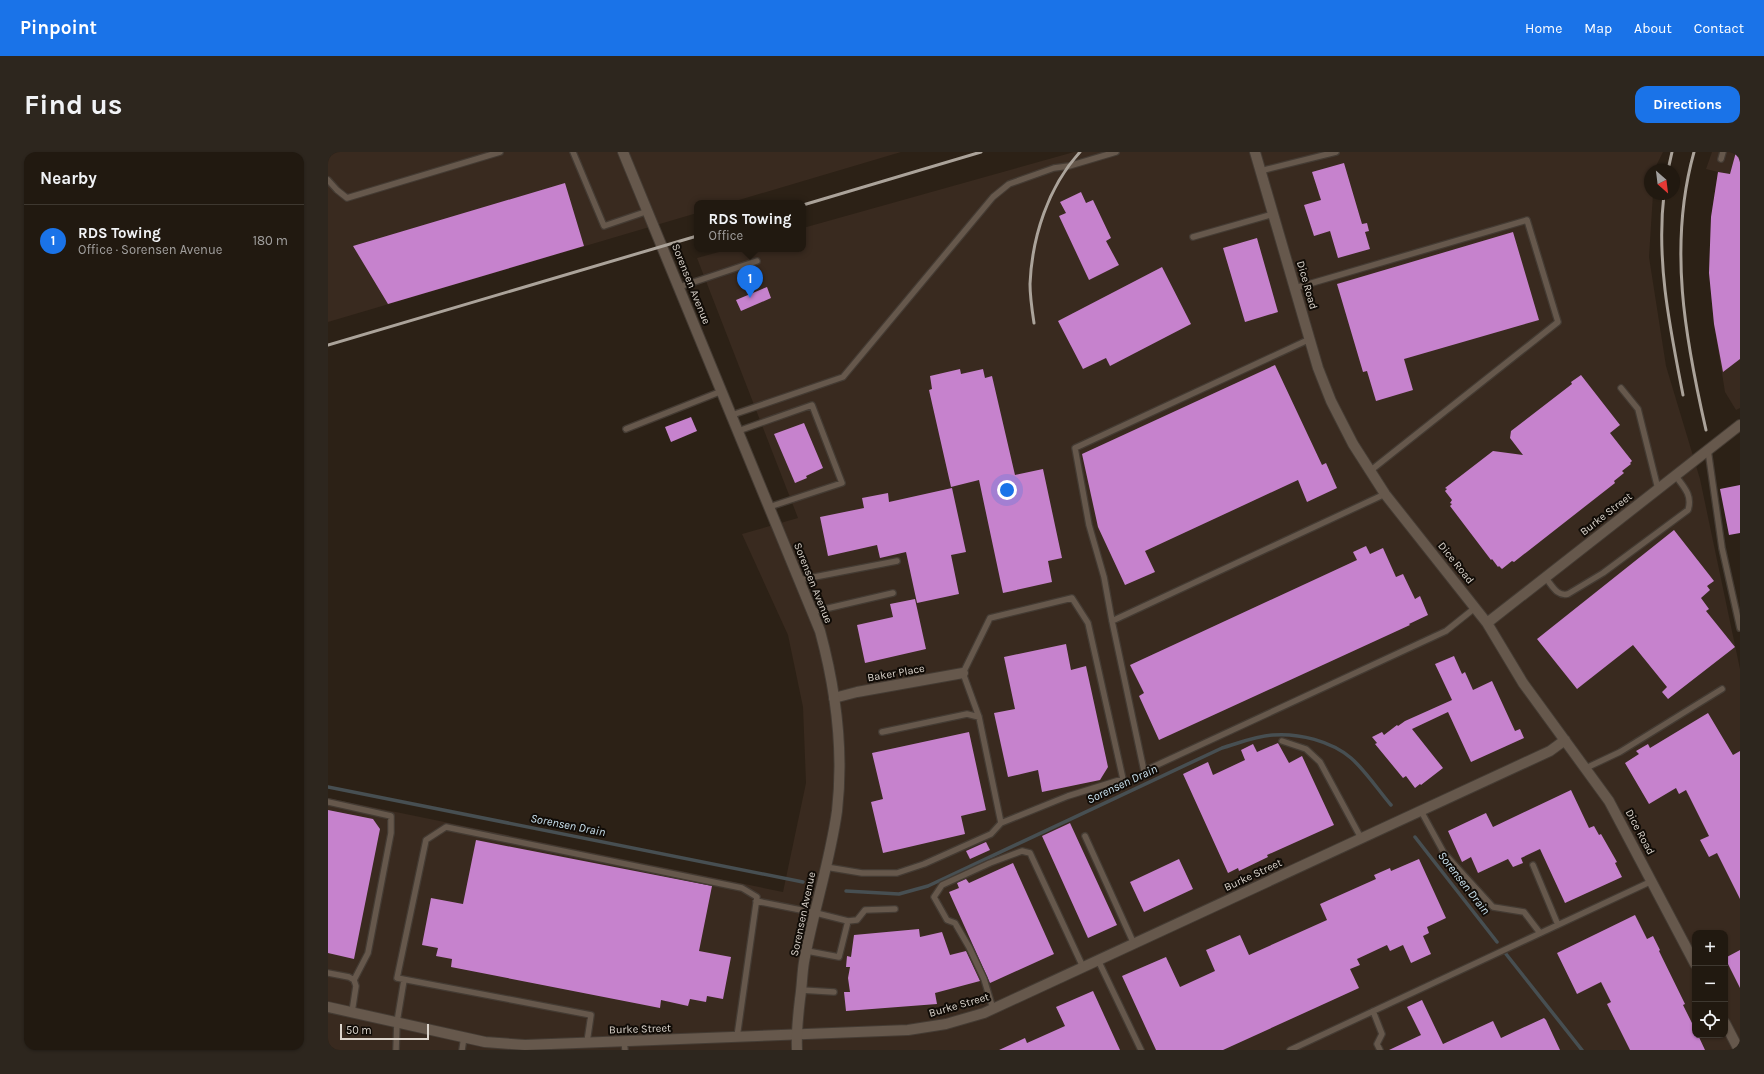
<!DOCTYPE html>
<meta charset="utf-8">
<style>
body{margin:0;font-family:Karla,sans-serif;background:#2d261e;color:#f1f3f6}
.controls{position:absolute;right:12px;bottom:12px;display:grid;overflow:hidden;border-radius:8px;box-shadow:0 1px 3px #0004}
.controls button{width:36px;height:36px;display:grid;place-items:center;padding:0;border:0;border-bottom:1px solid #3e3830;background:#211910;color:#f1f3f6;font:20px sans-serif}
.compass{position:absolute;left:1316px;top:12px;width:36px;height:36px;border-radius:50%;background:#211910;box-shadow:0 1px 3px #0004;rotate:152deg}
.scale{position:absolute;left:12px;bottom:10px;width:89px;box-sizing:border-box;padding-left:4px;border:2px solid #dcd5cd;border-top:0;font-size:11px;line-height:14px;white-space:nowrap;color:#dcd5cd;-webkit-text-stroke:3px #110c07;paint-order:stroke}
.you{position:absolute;left:679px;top:338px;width:14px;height:14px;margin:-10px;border:3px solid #fff;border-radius:50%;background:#1a73e8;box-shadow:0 0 0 6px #1a73e833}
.badge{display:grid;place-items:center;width:26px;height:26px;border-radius:50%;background:#1a73e8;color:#fff;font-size:13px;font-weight:700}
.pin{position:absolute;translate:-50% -33px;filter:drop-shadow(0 1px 2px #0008)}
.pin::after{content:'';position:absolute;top:21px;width:14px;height:12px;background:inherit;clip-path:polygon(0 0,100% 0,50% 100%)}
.popup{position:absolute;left:366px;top:48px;width:112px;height:52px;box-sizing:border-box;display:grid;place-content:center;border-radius:8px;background:#211910;filter:drop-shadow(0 1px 3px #0005);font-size:13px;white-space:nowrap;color:#a2a09f}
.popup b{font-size:15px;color:#f1f3f6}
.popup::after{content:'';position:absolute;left:50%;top:100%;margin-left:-8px;border:8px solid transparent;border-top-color:#211910}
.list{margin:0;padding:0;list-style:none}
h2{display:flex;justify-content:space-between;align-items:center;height:52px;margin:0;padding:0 16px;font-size:17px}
h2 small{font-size:13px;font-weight:400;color:#a2a09f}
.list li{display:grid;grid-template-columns:26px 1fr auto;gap:12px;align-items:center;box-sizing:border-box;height:72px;padding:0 16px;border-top:1px solid #3e3830}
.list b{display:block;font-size:15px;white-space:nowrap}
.list p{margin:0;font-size:13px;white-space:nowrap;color:#a2a09f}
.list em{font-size:13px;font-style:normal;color:#a2a09f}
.icon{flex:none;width:22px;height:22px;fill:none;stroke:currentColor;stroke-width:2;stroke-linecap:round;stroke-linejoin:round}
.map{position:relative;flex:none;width:1412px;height:898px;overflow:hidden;border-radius:12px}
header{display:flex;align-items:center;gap:24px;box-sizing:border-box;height:56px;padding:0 20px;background:#1a73e8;color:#fff}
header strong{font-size:19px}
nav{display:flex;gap:22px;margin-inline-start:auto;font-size:14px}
.intro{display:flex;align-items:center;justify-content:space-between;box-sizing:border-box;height:96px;padding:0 24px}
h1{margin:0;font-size:28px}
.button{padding:10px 18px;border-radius:12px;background:#1a73e8;color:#fff;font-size:14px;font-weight:700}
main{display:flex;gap:24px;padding:0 24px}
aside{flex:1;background:#211910;border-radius:12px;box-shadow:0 1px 3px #0004}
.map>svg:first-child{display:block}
</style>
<header>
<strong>Pinpoint</strong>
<nav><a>Home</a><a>Map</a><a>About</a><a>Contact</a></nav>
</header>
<div class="intro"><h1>Find us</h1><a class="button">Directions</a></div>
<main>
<aside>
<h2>Nearby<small></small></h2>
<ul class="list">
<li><span class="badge">1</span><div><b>RDS Towing</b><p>Office · Sorensen Avenue</p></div><em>180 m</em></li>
</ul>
</aside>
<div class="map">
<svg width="1412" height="898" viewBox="0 0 1412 898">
<rect width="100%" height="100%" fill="#2c2116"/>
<path fill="#392a1f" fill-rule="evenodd" d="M0,0H573L401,51H369V61L0,170Z
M746,0H1335L1326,18H1322V42H1325L1321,105L1338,214L1372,327L1412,517V898H0V646L455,740L478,631L475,555L460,483L414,382L470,366L369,106L402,97H475V76ZM1367,781H1397V883H1367Z
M1384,0H1412V256L1408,258L1397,240L1386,172L1381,121L1383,65L1390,20L1378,17Z"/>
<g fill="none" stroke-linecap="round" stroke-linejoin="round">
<path stroke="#474f52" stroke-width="3.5" d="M0,635L475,730
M1087,685L1169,790
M518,739L571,742L600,734L894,596C911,591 928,584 945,583C971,581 1003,589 1023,606C1036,617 1051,639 1063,653
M1178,802L1254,898"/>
</g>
<path fill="#c682cd" d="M1408,0H1412V207L1395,220L1386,172L1381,121L1383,65L1390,20L1402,22Z
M1016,11L1034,72L1039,71L1041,79L1037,80L1042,97L1010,106L1002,79L986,84L976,53L993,48L984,20Z
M237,31L256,94L60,152L25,94Z
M753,40L758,51L765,48L783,86L778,89L791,113L761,128L731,64L738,61L732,50Z
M1185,80L1211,168L1076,207L1085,238L1048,249L1039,219L1035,220L1009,132Z
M929,86L950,160L917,170L895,96Z
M834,115L863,172L782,214L778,206L755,217L730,169Z
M439,135L443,146L413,159L408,148Z
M947,213L994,313L998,311L1009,336L979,350L970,328L817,399L827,420L797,433L770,375L754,302Z
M632,217L633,222L655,217L657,226L664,224L687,323L715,317L734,406L720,409L724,430L675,441L651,328L623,335L601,238L604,237L602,224Z
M1253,223L1292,273L1282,281L1304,309L1302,311L1303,312L1294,319L1296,321L1286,329L1287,331L1186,410L1184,409L1174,417L1171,414L1170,415L1164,407L1163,408L1122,354L1124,352L1122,351L1124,348L1117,339L1119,337L1117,336L1165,299L1195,303L1182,286L1183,279L1244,232L1243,230Z
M363,265L369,279L343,290L337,275Z
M476,271L495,316L478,324L479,326L467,331L446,282Z
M1412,333V381L1401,383L1392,337Z
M624,336L638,400L623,403L631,442L589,451L578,400L552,406L549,393L500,404L492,365L536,356L534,346L560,341L561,350Z
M1346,378L1386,429L1379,434L1382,438L1373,446L1381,457L1378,459L1407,495L1340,547L1334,540L1339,535L1305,493L1249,537L1209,487Z
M1038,394L1042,402L1055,396L1068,425L1075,422L1087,447L1092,444L1100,463L1081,472L1082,473L831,588L811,544L816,541L802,513L1029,408L1025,400Z
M587,447L598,497L537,511L529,473L565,465L562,452Z
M738,492L743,518L758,514L780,615L772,628L714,640L710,618L680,625L666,561L687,557L676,505Z
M1126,504L1134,522L1137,520L1145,538L1164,529L1187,579L1192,577L1196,586L1143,610L1120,560L1084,577L1115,616L1093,633L1092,632L1087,636L1078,624L1075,626L1047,592L1049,591L1044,585L1054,580L1056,583L1069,573L1070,574L1077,569L1124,548L1107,512Z
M1380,561L1405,603L1412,599V747L1389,701L1381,705L1372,688L1381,684L1358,638L1351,642L1348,636L1321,652L1297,611L1311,602L1308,599L1320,592L1322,596Z
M641,580L658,658L633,664L637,682L555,701L543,650L555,647L544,601Z
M950,591L961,611L974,604L1006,673L939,703L940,705L911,719L910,716L900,721L855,622L880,610L885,623L917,608L913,598L925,592L929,600Z
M1243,638L1261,676L1266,674L1271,683L1273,682L1289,710L1287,711L1294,725L1237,751L1212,697L1193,706L1195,711L1185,715L1180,707L1150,721L1143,705L1134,710L1120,679L1158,661L1165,675Z
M0,658L45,667L52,677L26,807L0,801Z
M742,671L789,773L760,786L714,684Z
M148,688L384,734L371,799L403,805L395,847L379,844L378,850L362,847L360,854L333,848L332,856L123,815L124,807L108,804L110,796L94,793L103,746L135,752Z
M658,690L662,698L642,707L638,699Z
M851,707L865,737L816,760L802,730Z
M1091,707L1118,766L1099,775L1101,781L1095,784L1103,802L1083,811L1075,793L1062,799L1059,793L1029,807L1032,813L1022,817L1031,836L895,898H828L794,824L838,805L852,835L887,819L878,798L912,783L921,803L999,768L992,752L1048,727L1046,723L1062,716L1063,719Z
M685,711L726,802L662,831L621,740L631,736L629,731L638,727L641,731Z
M1307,763L1319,787L1325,784L1332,798L1331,799L1357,852L1355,853L1367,877V883H1370L1377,898H1302L1279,852L1283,850L1273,830L1249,842L1229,801Z
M591,777L592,785L614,780L622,803L638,799L652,829L607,841L609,852L518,859L516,840H522L520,826L522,815H518L519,804L523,805L526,783Z
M1412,798V836L1397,806Z
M765,839L792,898H671L697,886L699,891L737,874L728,855Z
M1094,848L1115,892L1165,869L1173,886L1216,866L1218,868L1232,898H1061L1093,883L1079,855Z"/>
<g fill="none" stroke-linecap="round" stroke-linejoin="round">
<defs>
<path id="service" d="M245,0L276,74L320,59
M1393,7L1395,0
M932,19L1008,0
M0,28L9,38L19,46L172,0
M865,85L945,62
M351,135L429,109
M967,136L1199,68L1230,170L1042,319
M982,187L747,296L761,373L776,425L784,469L816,619L1118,479L1148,455
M1293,236L1310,257L1330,337
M404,263L515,225L665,45L681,32L726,16L741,14L788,0
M298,277L394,239
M410,279L484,253L514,331L441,355
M1380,298L1394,396L1412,476
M1217,425C1224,433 1229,445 1240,442L1275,421L1360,358C1365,343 1355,334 1347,323
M471,428L569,409
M484,460L565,441
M784,469L1057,342
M554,580L639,562L651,565
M954,589L978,597L992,610L1033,686
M1258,616L1292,600L1394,537
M0,650L63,664V681L40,801L26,828
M1093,659L1116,701L1165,755L1196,760L1212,781
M757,684L806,792
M1205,713L1230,773
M498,715L534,721H569L596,712L663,682L673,671L651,565L635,521L662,466L744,446L760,471L795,627L740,644L673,671
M428,749L488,761L520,769L529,768L537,758L567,757
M479,799L511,805L520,769
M770,808L813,898
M0,821L21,825L26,828L28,834L24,860
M473,838L506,840
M665,857L656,827L641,795L627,771L619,768L606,745L614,733L662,711L694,699L702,701L755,815
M1045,859L1054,882L1049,892L1052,898
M296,889L297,898
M259,890L263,863L69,826L98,688L118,675L414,736L429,745L409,885
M68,898L69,870L76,828
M134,898L136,885
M962,898L1324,729"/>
<path id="minor" d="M927,0L990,216L1003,249L1025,292L1057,342L1159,471L1195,531L1281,649L1367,812
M1159,471L1412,273
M506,546L529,540L635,521
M0,855L157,890L197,893L580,878L618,872L656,861L1222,599L1237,588
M1397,871L1411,898"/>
<path id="tertiary" d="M295,0L492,479C508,538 516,598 509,659C502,710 485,760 476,810C474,822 474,835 472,847C470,864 468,881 469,898"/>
</defs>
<use href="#service" stroke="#443b33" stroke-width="8"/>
<use href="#minor" stroke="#443b33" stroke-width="12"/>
<use href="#tertiary" stroke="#443b33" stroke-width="12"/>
<use href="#service" stroke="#66584c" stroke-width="5.5"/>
<use href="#minor" stroke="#66584c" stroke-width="10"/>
<use href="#tertiary" stroke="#66584c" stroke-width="10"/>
<path stroke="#aba39a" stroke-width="3" d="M1366,0C1340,93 1357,186 1378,278
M1340,18L1344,0
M1336,42C1328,110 1342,176 1355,243
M475,53L653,0
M706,171C704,158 702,145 702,132C704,85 720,35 752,0
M0,193L369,84"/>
</g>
<g text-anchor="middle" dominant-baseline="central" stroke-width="4" stroke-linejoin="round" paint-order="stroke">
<g font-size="11" fill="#dcd5cd" stroke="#110c07">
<text transform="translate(363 132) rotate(68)">Sorensen Avenue</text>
<text transform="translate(979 133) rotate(74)">Dice Road</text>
<text transform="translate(1278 362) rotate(-38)">Burke Street</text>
<text transform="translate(1128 411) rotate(51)">Dice Road</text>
<text transform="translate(485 431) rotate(68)">Sorensen Avenue</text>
<text transform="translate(568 521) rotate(-10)">Baker Place</text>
<text transform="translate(1312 680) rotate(62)">Dice Road</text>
<text transform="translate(925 723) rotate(-25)">Burke Street</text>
<text transform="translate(475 762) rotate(-78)">Sorensen Avenue</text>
<text transform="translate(631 853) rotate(-16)">Burke Street</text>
<text transform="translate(312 877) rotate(-2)">Burke Street</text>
</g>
<g font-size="12" font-style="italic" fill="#c9e1ee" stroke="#110c07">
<text transform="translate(794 632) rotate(-25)">Sorensen Drain</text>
<text transform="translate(240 673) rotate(11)">Sorensen Drain</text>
<text transform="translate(1136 731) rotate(52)">Sorensen Drain</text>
</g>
</g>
</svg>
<div class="controls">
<button>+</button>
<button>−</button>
<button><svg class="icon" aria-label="locate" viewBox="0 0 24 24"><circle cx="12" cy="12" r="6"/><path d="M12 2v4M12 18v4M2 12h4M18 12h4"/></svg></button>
</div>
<svg class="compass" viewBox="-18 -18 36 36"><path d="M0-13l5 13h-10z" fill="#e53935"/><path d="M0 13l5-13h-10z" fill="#a2a09f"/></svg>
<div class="scale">50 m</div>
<div class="you"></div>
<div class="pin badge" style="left:422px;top:146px">1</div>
<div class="popup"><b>RDS Towing</b>Office</div>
</div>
</main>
